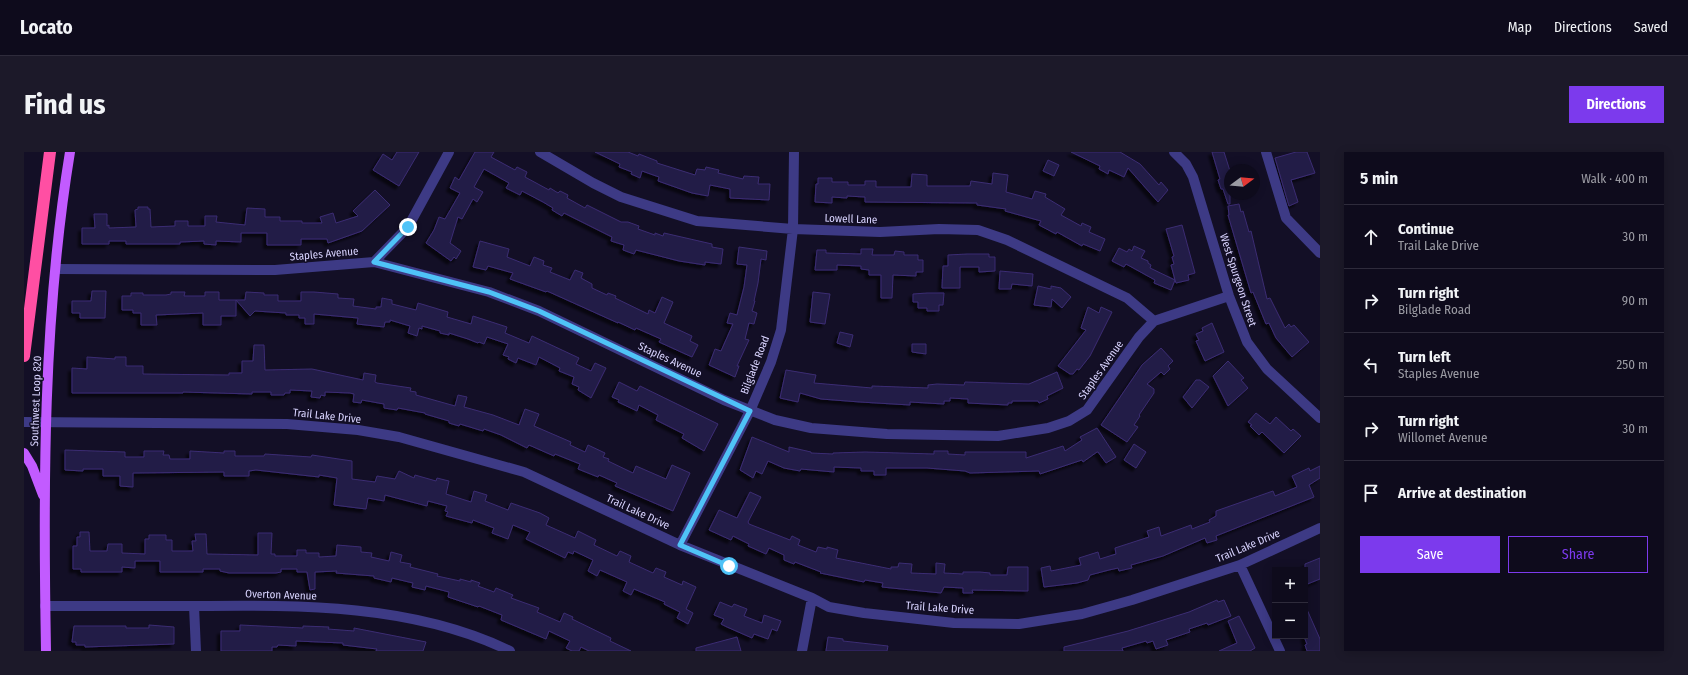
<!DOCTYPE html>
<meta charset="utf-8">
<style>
body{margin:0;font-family:"Fira Sans Condensed",sans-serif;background:#1c1929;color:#f1f3f6}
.controls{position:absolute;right:12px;bottom:12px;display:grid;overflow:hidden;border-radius:0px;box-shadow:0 2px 10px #0003}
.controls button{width:36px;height:36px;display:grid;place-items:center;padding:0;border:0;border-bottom:1px solid #2e2b3b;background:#0e0b1c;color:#f1f3f6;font:20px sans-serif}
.compass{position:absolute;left:1200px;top:12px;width:36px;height:36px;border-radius:50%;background:#0e0b1c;box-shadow:0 2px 10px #0003;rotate:74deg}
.stop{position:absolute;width:12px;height:12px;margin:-9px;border:3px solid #4fc3f7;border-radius:50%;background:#fff}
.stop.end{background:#4fc3f7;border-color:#fff;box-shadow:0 1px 4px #0008}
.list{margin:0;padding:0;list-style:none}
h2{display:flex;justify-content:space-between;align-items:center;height:52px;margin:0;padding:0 16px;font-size:17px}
h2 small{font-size:13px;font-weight:400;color:#9b9ba3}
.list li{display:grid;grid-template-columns:26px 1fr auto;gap:12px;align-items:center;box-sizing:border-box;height:64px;padding:0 16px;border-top:1px solid #2e2b3b}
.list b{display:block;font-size:15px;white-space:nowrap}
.list p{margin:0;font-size:13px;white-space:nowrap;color:#9b9ba3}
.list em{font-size:13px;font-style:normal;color:#9b9ba3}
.actions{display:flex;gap:8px;padding:12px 16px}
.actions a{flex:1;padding:9px 0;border:1px solid #7c3aed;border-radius:0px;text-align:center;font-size:14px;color:#7c3aed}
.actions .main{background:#7c3aed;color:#fff}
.icon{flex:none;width:22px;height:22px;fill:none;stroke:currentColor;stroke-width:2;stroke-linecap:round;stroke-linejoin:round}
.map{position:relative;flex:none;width:1296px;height:499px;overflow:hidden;border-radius:0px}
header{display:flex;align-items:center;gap:24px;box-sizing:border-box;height:56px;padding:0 20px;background:#0e0b1c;border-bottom:1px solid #2e2b3b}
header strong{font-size:19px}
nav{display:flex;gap:22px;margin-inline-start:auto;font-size:14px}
.intro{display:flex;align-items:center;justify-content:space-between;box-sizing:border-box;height:96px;padding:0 24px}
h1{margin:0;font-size:28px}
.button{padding:10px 18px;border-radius:0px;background:#7c3aed;color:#fff;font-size:14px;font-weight:700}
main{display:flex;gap:24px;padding:0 24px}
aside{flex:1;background:#0e0b1c;border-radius:0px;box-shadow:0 2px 10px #0003}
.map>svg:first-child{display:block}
</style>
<header>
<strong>Locato</strong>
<nav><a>Map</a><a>Directions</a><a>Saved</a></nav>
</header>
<div class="intro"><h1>Find us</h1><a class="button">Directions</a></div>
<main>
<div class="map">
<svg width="1296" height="499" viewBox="0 0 1296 499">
<defs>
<filter id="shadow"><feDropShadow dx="-3.5" dy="3.5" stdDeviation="1" flood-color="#0009"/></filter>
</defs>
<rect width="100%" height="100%" fill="#130f26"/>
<path fill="#241b47" stroke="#3b2d73" filter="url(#shadow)" d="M373,0H395L375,34L349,18L359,2L368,8Z
M451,0H470L467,5L491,18L493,15L503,20L501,25L525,38L526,36L534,41L536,39L544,43L543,46L561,56L563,53L597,70H604L615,74L614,77L631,83V81L639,84L640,81L688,92V95L699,97L697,112L681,110V113L655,109L612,98L610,102L599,98L600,93L587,89L588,85L540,61L538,64L528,58L529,56L519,50L498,39L496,43L482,36L485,31L460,17L450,35L459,40L453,50L449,47L438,67L434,65L426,91L437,99L432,107L430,105L427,109L402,91L410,78L415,65L421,67L436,41L426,36L431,25L435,28Z
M571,0H604L614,4L615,2L633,9V11L671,23L673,17L681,18L682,15L695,18L694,21L719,27L720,24L735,25L734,32H746L745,48L706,46V37L686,33L684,44L668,41L634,29L635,25L618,19L616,26L607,22L608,20L595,15L596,12Z
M1047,0H1096L1116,12L1135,33L1137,30L1144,38L1134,50L1104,16L1100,25L1085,18L1084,22L1075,17L1076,14Z
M1188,0H1200L1206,19V52H1204L1199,37H1197L1194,28L1196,27Z
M1272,0H1283L1291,21L1267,28L1274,50L1265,54L1251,6Z
M1024,8L1035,13L1030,24L1019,19Z
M969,21L984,23L982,40L1008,47L1011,39L1022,42L1021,45L1041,57L1037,63L1057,74L1058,71L1067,75L1065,80L1081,87L1076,99L1059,92L1058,94L1033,80L1032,82L1015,73L1017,69L981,59L982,57L953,53V51L841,50V45L823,44V46L808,45V51L791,50L792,32H794V26H808V30H824V33H841V29H852V35H887L888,22L903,23V34H946L947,29L968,32Z
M351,38L366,53L338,79L304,91L303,87H277V93H243V81H217V90L192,89V93L180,92V89L156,90V92H102V89H85V92H58V76H71L70,62H83V74L85,73V76L112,75L111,58L114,57V55H124V57H126L127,75L151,74V69H164V74H181V64H193L192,70L221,73L223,56L241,57V65H256V69H278V71H298L296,65L309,61L312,71L334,64L329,59Z
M1215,52L1217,60L1219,59L1225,80L1227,79L1243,147L1246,146L1261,176L1265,172L1267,175L1270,173L1285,190L1268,205L1252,186L1245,171L1242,172L1229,140L1227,141L1204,63H1205L1204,54Z
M1158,73L1171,121L1164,123L1165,128L1152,131L1151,128L1147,138L1130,131L1131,128L1102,112L1100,115L1088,109L1095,96L1103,100L1105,97L1108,99L1110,94L1121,99L1117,106L1124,109V111L1127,113L1126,116L1151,128L1147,113L1150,112L1148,105L1150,104L1142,77Z
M456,89L485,97L483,105L506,114L510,105L520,109L519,113L528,116L526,120L546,128L551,118L559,121L557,126L568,132V136L583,143L584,141L592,144L591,146L624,162L625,158L631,161L638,145L649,150L640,171L668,184L666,189L674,193L668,205L635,190L637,187L612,176L611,178L594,170V171L523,139L522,140L486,127L489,121L464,114L462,118L449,115Z
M715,95L743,99L742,108L737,107L734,131L730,149H731L728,159L733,161L730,172L725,171L721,187L725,188L713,214H715L711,225L685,213L691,197L697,199L709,172L703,171L706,161L713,163L720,135L723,113L713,112Z
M837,97H849L848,103H870L871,99L880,100V103H894V108H899V120H892V124L869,123L868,146H857V123H845V118L837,117V114L813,113V118H791L793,98H802V101L837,102Z
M943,102H965V105H971V119L955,120V115H936V136H918L919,114H924V103Z
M976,119L1009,122L1008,134L988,132L987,137H975Z
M1014,134L1027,137V134L1037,136L1047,145L1038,156L1028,147L1027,155L1010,153Z
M68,139H82L81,166H56V161H48V149H67Z
M147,140H161L160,144H181V140H195V148H221L222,140L240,141V143H254V149H277V140H290L314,142V146L330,147L329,154L352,157V155H357L358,146L368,148V152L392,158L394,151L424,160L423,165L447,172L449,164L483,175L481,181L505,191L508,184L555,206L552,212L567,219L571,211L582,216L567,246L554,238L555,235L548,232L550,225L535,219L536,216L515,205L512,213L494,206L492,211L484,207L485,205L479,203L484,192L463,185L460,192L455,190L454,191L444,187L425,181V183L416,181V179L398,174V177L395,176L393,184L384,181L386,174L366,168V170H361L360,175L333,172L334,166L290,162V172H281V166H275V163H262V161L231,159L226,164L212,148V164H197V173H179V161L132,163L133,173H117V161H109V158H98V144H107V141H119V143H142L147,142Z
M789,140L806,142L801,172L786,170Z
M903,141H920L919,153H915V159H903V156H894V150H889V142Z
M1064,155L1075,161L1077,155L1088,160L1066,204L1055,218L1053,217L1049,222H1046L1034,214L1062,178L1057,176Z
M1188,171L1200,200L1181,209L1172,189L1175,188L1172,182L1179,179L1178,176Z
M816,180L829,183L826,195L813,191Z
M888,192H902V202L888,200Z
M230,193H240L241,218L288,217L339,228L340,221L352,223L351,230L353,231L387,236L386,239L392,240V243L431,254L434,243L443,245L440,255L469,263L495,273L501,257L515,262L510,274L547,290L546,293L561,300L564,293L581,301L579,305L585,307L584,309L609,321L612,314L642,327L648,313L666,321L649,359L591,334L593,331L575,323L574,325L554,317L556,312L531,302L530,304L505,293L503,296L477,283L460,277L459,279L436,272L435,274L425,271V269L401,262V261L374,256L373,258L360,256V252L338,248L337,251L329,250L330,242L326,241L301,240V244L297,243L296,246L287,245L288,239L266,238V241H261L260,243H247V240H228V242L159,240V241H48V216L63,217V205L91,207V205H102V214H119V222L205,223V221H218V209H229Z
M1137,196L1149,209L1144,214L1146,217L1140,223L1137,220L1123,232L1130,237V241L1115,263L1116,264L1110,273L1114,275L1103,290L1077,273L1118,213Z
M1204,209L1220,226L1217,228L1224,236L1204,254L1189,224Z
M762,218L792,223L790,231L848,236V234L904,236V233L913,232L940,233L941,230L1005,232L1033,220L1039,236L1023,244L1024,247L1015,251L1014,249H988V251H984V253L944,251V247L926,246V249H920V252L886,250V253L836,250L797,247L776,241L774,250L756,246Z
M1172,228H1176L1185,235L1168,256L1159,245Z
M595,230L613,239L616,234L694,272L680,299L658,286L660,282L632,268L634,263L615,253L613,259L594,250L595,248L588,245Z
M1232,261L1246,272L1252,265L1267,279L1269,277L1277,284L1260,301L1238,280L1235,283L1226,274L1228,273L1224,270Z
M1073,276L1092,305L1082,311L1074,300H1073L1059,310L1058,308L1016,322L1015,319L946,321L941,319L903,316H862V323H850V319H837V316L810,315V320L777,317L776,319L760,316L744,309L738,322L732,319L729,326L716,318L728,285L765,300V295L787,300V301L809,302V301L841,300L910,302V299H924V302L941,303V300H1002V306L1039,294L1041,299L1058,288L1056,285Z
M1110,292L1122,300L1112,316L1100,308Z
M41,298L101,300V305H120V299H140L139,303H145L146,307H166V299L200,301V299H211V304H240L241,302L287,305L288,303L328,309V327L351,330L353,324L371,327L375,319L390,326L391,323L412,329L413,326L425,329L422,342L447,350L450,339L463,343L461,349L484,358L487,351L516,361L525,366L522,373L551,386L554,379L572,388L570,393L593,404L596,399L607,404L605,410L629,421L632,416L642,420L640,425L658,433L659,429L672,435L662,457L669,461L664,472L653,466L656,460L640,452L641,450L610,437L607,443L599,439L603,430L576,418L573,424L564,419L569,408L550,399L549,402L544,400L541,406L502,387L506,380L489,373L484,387L468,381L470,376L449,368L448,371L422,364L424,360L421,359L423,354L404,349L403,354L361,343L360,349L344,346L342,357L310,353L313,326L295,323V325L232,318L225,319V324H200V320L109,321V335L96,334V324H79V317H59V319L41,318Z
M1296,314V326L1285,333L1290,345L1192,384L1193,388L1183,391L1181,386L1139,404L1107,413L1108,416L1095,419L1094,416L1085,418L1066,423L1064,428L1053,431L1020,435L1017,416L1026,414L1027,419L1057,413L1055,406L1074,400L1076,407L1092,402L1091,396L1125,385L1123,379L1135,375L1137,384L1167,373L1168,377L1186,370L1185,368L1192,364V359L1249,339L1251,344L1273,335L1268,324L1285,316L1286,319Z
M726,340L737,345L724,370L725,372L766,388L768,384L776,388L774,393L792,400L794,395L803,397V395L814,398L812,406L867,417V415H874L875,411L888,412L887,421L912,422V411L921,412L920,421L939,422V420H956L966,421V423H983L984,415H1004V439L948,438L949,441H939V436L920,435L917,441L858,435L859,431L841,428L840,430L796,421L797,420L771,410L770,412L760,408V403L745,396L742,402L724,394L725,392L709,384L707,388L685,378L695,358L713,366Z
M56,380H65L66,399H83L84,392H98V401L121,402V387H125V383H142V388H148V399H169L168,389H172L171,382H182L183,402L234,403V381H248L247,402H251V404H273V398H282V401H295V405L312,404L313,393L337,395V400L348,401L347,405L365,409L367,400L378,403L376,410L387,412L386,415L414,422L413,424L436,429V427L447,430V428L456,431L454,434L470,440L472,436L489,443L487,446L515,456L513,460L536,470L540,461L549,465L548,467L587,486L586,489L607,499H565L557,495L555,499H548L542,496L546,489L525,479L522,487L477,468L478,463L455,454L454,455L424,445L425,440L402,434L401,438L388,435L389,431L368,426L367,430L350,426V424L312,421L313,419L291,420V437L286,438L283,420H273V417H257V420L252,421H205L196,419V417H179V420H136V409H111V416L98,415V420H57V417H49V394H53V385H56Z
M1296,406V427L1281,433V412Z
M1193,448L1194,450L1200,448L1207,464L1184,473L1183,471L1165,477L1166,480L1142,488L1144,493L1132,497L1129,489L1123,491L1122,489L1098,496L1099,499H1040V495L1104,479L1165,460Z
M696,450L708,455L710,452L723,457L720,464L738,471L740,463L757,469L753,479L748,477L744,487L730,482L728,486L703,475L697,472L700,467L690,463Z
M1281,453L1296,487V499H1283L1281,493L1283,492L1281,487Z
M1215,464L1231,496L1226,499H1195L1213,491L1204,469Z
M125,473L150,475V492L61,495V493H52V490H48L50,474H102V476H125Z
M216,473L279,476V474L305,475L304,477L330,479V476L402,490L399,499H352L353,497L319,493V491L272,489V494L254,493L253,495H248V499H197V479H216Z
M713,485L717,499H672V496Z
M804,485L819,487V489L864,494L863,499H802Z"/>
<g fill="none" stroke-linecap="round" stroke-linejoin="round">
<path stroke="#3d3a85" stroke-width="10" d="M516,0L569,31L597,45L673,69L769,77L856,80L915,77L954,78L983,88L1103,146L1130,169
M1150,0L1162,12L1169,25L1205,144L1223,190L1243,217L1296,266
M1242,0L1262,66L1296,101
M350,110L384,75L425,0
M32,117L251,118L350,110L465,140L515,159L700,248L751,268L787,276L863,282L974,284L1024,276L1045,269L1063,258L1115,185L1130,169L1205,144
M0,270L263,272L334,278L375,285L500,320L656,393L788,446L805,455L840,461L930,471L995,472L1058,462L1108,448L1216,413L1296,376
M656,393L726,259L747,210L757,178L769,77L770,0
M1216,413L1256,499
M21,454C72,454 122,454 172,454C277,453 390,452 486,499
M170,454L172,499
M778,499L788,446"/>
<path stroke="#c25bff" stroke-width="10" d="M0,301L8,314L19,343
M22,499C19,333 19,165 46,0"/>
<path stroke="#ff4fa3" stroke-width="12" d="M0,204L26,0"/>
</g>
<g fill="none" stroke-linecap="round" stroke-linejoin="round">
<path stroke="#4fc3f7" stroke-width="5" d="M384,75L350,110L465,140L515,159L726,259L656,393L705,414"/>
</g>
<g text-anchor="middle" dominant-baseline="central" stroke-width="3" stroke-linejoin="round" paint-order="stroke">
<g font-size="11" fill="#d9d4ff" stroke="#130f26">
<text transform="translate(827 67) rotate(2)">Lowell Lane</text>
<text transform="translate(300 102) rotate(-5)">Staples Avenue</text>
<text transform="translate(1214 128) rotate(72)">West Spurgeon Street</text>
<text transform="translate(646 208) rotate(25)">Staples Avenue</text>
<text transform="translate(731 213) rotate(-69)">Bilglade Road</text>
<text transform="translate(1077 218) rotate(-55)">Staples Avenue</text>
<text transform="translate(12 249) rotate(-88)">Southwest Loop 820</text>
<text transform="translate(303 264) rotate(6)">Trail Lake Drive</text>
<text transform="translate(614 360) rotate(25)">Trail Lake Drive</text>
<text transform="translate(1224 394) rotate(-23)">Trail Lake Drive</text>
<text transform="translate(257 443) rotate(2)">Overton Avenue</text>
<text transform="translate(916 456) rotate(4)">Trail Lake Drive</text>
</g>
</g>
</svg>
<div class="controls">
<button>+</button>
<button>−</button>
</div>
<svg class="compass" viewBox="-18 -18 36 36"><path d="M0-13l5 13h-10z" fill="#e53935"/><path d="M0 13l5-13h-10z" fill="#9b9ba3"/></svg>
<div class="stop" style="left:705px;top:414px"></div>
<div class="stop end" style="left:384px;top:75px"></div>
</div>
<aside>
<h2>5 min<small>Walk · 400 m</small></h2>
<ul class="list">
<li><svg class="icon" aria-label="ahead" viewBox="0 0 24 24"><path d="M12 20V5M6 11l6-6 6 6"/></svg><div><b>Continue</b><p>Trail Lake Drive</p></div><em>30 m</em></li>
<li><svg class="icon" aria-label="right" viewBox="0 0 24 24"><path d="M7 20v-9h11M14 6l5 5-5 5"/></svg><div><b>Turn right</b><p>Bilglade Road</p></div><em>90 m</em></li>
<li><svg class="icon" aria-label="left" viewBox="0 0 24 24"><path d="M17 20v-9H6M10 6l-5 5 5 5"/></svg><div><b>Turn left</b><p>Staples Avenue</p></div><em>250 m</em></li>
<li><svg class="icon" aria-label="right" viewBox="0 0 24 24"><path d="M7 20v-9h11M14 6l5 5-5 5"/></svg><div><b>Turn right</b><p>Willomet Avenue</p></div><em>30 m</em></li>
<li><svg class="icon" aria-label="arrive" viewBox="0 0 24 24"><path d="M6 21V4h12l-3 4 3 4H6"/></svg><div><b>Arrive at destination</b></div></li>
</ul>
<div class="actions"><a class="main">Save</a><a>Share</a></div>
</aside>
</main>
